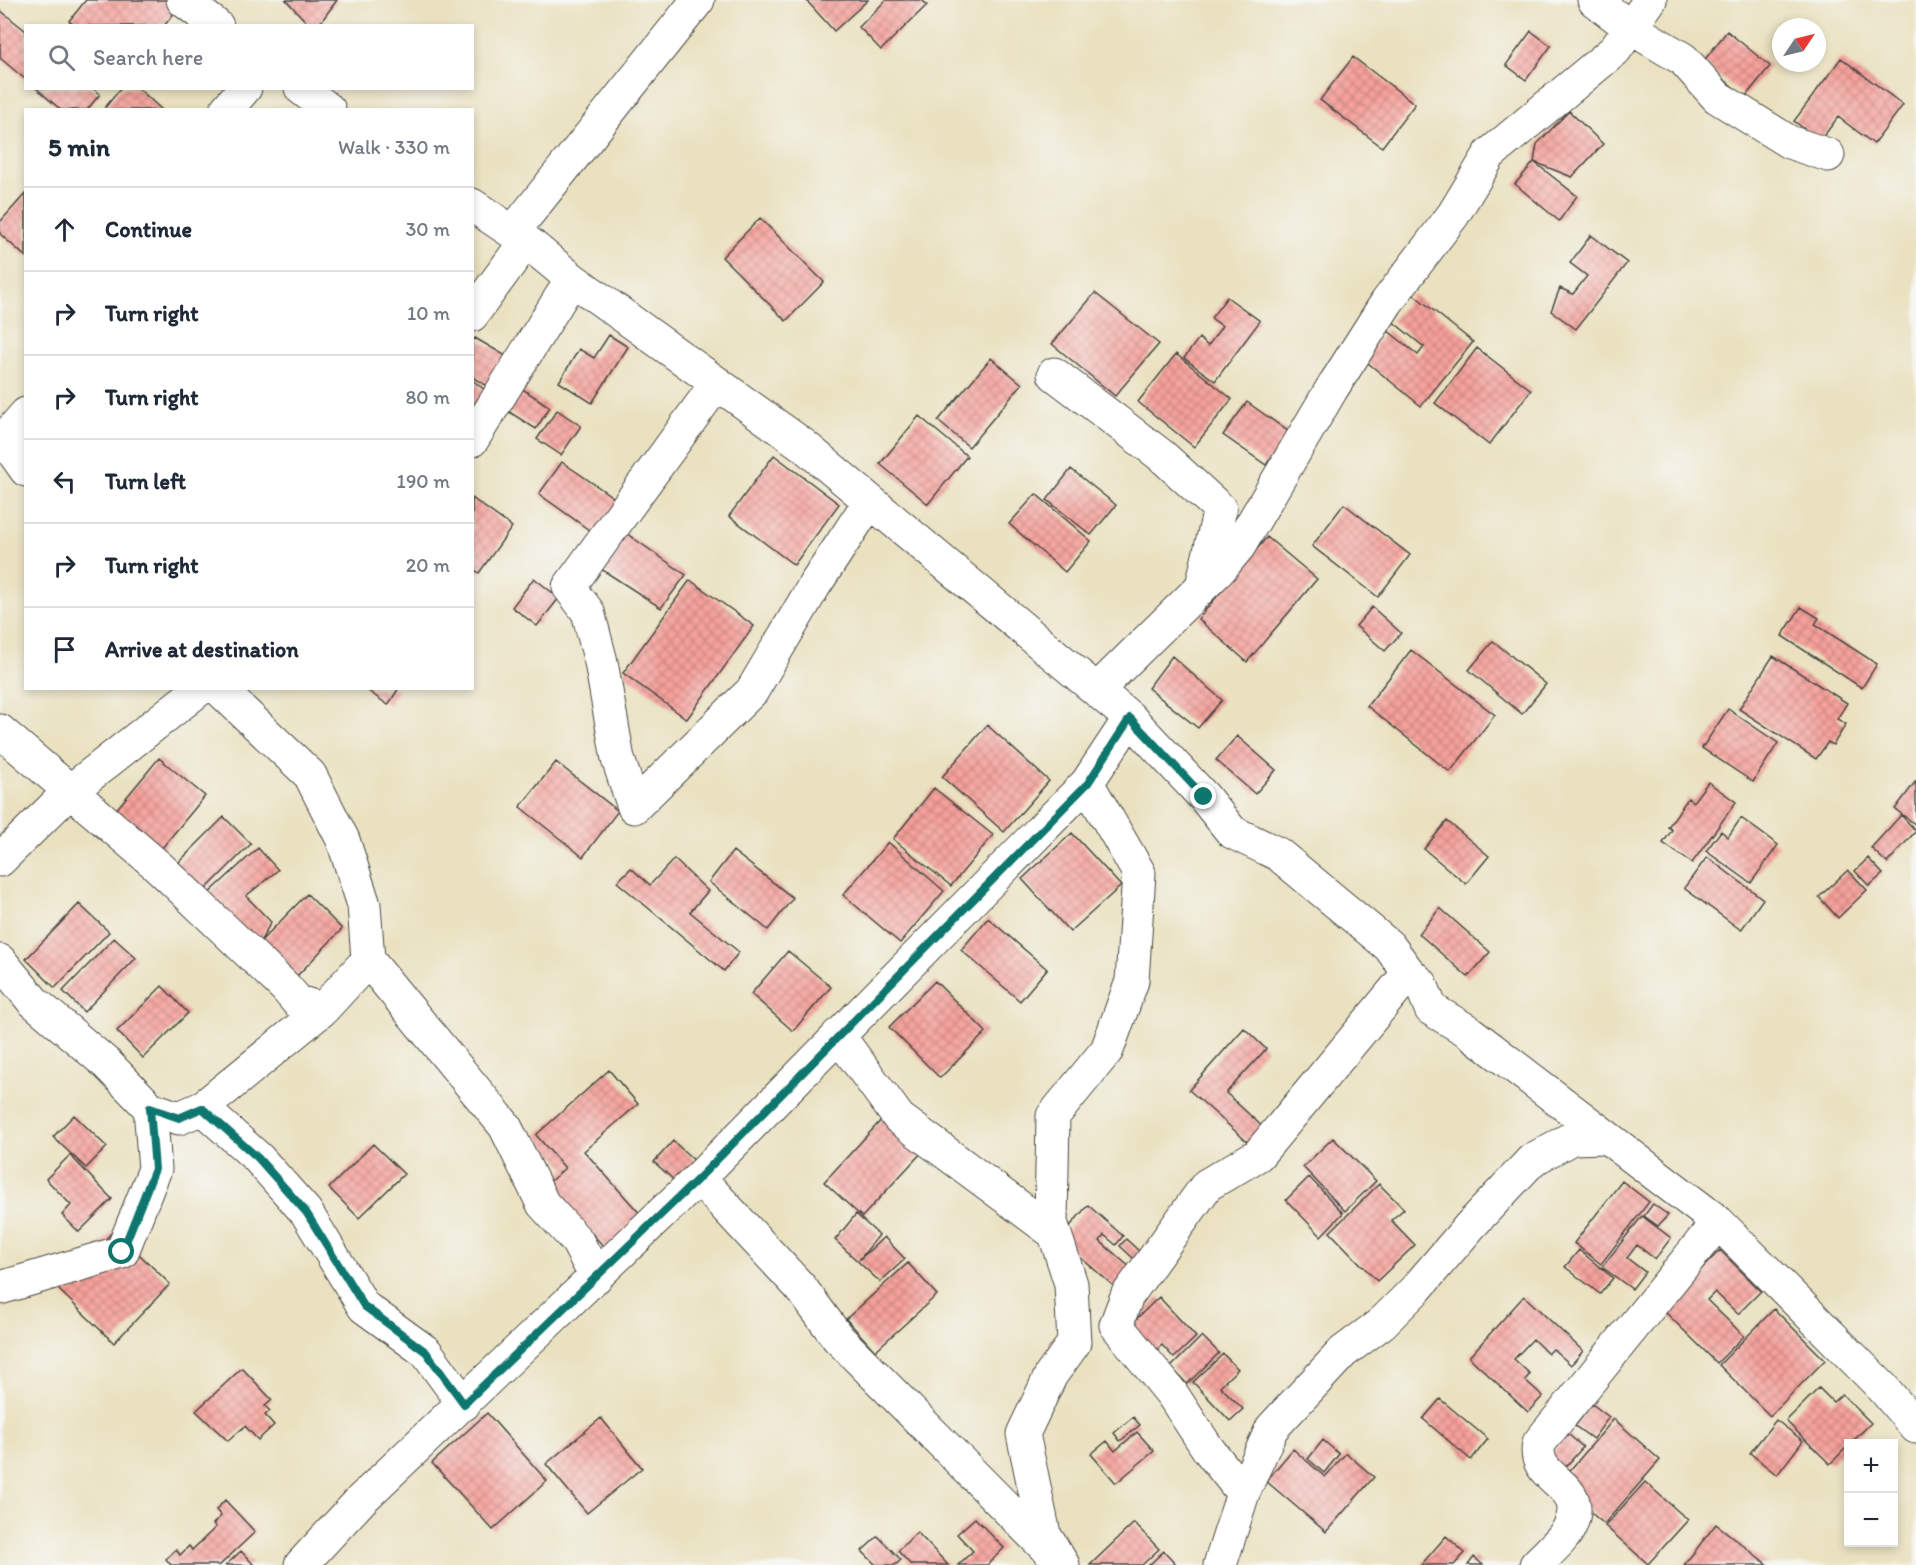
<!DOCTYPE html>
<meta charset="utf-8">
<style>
body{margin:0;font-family:Itim,sans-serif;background:#f2f2f3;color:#1f2937}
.controls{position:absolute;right:18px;bottom:18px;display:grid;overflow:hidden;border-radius:0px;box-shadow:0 3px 9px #0003}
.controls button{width:54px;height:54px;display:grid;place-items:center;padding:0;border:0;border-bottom:2px solid #e0e1e3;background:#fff;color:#1f2937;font:30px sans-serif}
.compass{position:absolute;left:1772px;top:18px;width:54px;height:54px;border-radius:50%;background:#fff;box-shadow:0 3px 9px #0003;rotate:55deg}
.stop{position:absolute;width:18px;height:18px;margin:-14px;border:4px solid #0f766e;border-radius:50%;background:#fff}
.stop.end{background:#0f766e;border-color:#fff;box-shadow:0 2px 6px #0008}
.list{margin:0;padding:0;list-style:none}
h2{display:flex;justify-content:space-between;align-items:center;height:78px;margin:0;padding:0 24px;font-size:26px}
h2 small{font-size:20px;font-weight:400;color:#747a83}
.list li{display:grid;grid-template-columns:39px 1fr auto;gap:18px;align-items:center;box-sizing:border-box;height:84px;padding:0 24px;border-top:2px solid #e0e1e3}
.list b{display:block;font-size:22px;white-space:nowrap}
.list em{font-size:20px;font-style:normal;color:#747a83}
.icon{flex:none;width:33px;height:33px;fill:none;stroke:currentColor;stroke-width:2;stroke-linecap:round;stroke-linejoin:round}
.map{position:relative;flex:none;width:1916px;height:1565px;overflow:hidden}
.search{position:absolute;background:#fff;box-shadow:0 3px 9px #0003;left:24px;top:24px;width:450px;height:66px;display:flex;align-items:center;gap:15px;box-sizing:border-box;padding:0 21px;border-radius:0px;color:#747a83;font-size:22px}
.panel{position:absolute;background:#fff;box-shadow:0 3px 9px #0003;left:24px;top:108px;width:450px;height:582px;border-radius:0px}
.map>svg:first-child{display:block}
</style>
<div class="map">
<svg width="1916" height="1565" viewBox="0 0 1916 1565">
<defs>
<pattern id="building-cross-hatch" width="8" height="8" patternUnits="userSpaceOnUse" patternTransform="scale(1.5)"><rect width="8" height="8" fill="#f7a19b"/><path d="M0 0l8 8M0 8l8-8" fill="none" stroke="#c8837f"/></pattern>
</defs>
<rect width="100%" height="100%" fill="#f6f6f2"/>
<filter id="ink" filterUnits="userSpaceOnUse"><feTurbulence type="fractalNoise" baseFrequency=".0167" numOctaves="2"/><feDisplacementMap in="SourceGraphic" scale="12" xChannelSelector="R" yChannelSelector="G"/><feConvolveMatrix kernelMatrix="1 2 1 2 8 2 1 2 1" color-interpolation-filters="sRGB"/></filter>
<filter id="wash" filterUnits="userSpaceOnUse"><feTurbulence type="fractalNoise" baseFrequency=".008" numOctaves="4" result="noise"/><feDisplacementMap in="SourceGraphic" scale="24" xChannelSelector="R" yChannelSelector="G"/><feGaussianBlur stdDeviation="1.35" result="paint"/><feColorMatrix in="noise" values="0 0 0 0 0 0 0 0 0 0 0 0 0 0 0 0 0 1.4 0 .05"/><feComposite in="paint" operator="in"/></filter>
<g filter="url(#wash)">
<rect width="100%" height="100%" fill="#eae1c0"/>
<g id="blocks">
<path fill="url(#building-cross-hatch)" d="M86,0H170L179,7L164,26H75L69,21Z
M286,0H337L318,26H310Z
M806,0H868L834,31Z
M886,0H922L927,5L881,50L859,27Z
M0,10L26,31V80L0,58Z
M1531,31L1551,46L1526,80L1506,65Z
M1727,31L1770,66L1745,97L1703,62Z
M1353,57L1415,104L1382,147L1320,100Z
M1841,58L1903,105L1874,144L1838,117L1820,141L1794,121Z
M36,88H93L100,94L87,110H61Z
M121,88H138L162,110H103Z
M1569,111L1603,144L1572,177L1534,162L1537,144Z
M1534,162L1577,196L1559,221L1515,184Z
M26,193V257L0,234V222Z
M760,218L824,282L786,321L722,257Z
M1591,235L1627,263L1576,329L1551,311L1560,288L1573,294L1587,276L1570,263Z
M1095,293L1159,344L1115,396L1052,344Z
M1413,294L1473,342L1421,406L1363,359L1387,330L1418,355L1424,347L1392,321Z
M1227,297L1260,321L1215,381L1184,358L1199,338L1208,346L1222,326L1211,318Z
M609,335L628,347L592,403L559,382L579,349L594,358Z
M475,338L506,356L489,387L472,377V342Z
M1477,348L1531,390L1489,445L1435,403Z
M1176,354L1232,399L1194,447L1138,402Z
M991,358L1022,384L969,447L938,421Z
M472,380L485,390L472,407Z
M518,386L550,407L536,429L503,408Z
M1247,402L1289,432L1266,465L1223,435Z
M557,410L581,426L561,455L537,439Z
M919,416L967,456L928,504L880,464Z
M774,455L839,504L794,565L729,516Z
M562,462L620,502L596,535L539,494Z
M1071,469L1116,505L1091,535L1047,500Z
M1036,494L1091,541L1065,572L1009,524Z
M472,498L512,527L479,573L472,568Z
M1344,504L1410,555L1378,597L1312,546Z
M623,531L686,575L661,608L598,567Z
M1267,537L1317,579L1247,662L1198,619Z
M534,578L559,598L537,626L512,607Z
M690,580L754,626L687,719L623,673Z
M1372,607L1401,633L1385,651L1356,626Z
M1801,607L1819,618L1815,624L1877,664L1862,688L1782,636Z
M1493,641L1546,684L1522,714L1469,670Z
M1411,650L1495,715L1450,772L1367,706Z
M1172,656L1222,700L1198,728L1148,688Z
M1773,656L1847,703L1837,719L1846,724L1833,745L1828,742L1816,759L1739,709Z
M364,688H399L388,705Z
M1728,709L1778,743L1753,782L1702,748Z
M987,725L1049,781L1004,832L942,777Z
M1237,736L1276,770L1255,794L1216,760Z
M159,758L205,796L157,854L111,816Z
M556,762L618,811L583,857L520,807Z
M1916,781V825L1895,809Z
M1708,782L1736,802L1692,863L1663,843L1672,830L1668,827L1688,798L1693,802Z
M934,788L993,835L951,886L893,839Z
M1901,815L1916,831L1887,863L1871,848Z
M224,817L251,844L200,895L173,868Z
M1741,818L1778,845L1751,883L1706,851L1721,831L1728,837Z
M1447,821L1489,856L1466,884L1424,849Z
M1072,833L1121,886L1070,932L1022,879Z
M888,842L944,891L900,943L843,895Z
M258,848L278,870L246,896L271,922L260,942L206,896Z
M733,851L793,898L768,930L709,882Z
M1707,857L1763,899L1741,930L1684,888Z
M1868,858L1883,874L1869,886L1855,871Z
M674,859L708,891L690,912L739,952L724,971L617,882L631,868L650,885Z
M1848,870L1867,890L1838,918L1819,897Z
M307,894L342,929L296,977L260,942Z
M79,904L109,932L55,988L26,959Z
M1440,908L1490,952L1468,977L1419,934Z
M988,918L1047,969L1020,1001L961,950Z
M114,938L136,958L84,1012L63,991Z
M788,951L831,987L793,1031L751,994Z
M935,981L986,1032L940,1078L889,1027Z
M162,986L188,1013L143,1058L117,1031Z
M1244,1028L1266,1049L1226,1093L1266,1130L1252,1146L1189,1090Z
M609,1070L638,1104L584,1151L642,1216L606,1249L547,1184L565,1168L536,1135Z
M74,1115L107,1147L86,1168L53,1137Z
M885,1116L923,1151L862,1217L824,1182Z
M1333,1138L1376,1181L1345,1211L1303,1167Z
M673,1141L696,1162L677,1183L654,1162Z
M373,1144L404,1174L359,1218L329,1188Z
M70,1155L112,1199L79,1232L62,1215L71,1205L46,1179Z
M1309,1177L1343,1213L1321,1236L1286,1200Z
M1622,1181L1649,1202L1601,1264L1574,1243Z
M1379,1184L1404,1209L1391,1220L1415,1245L1377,1281L1330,1232Z
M1653,1204L1668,1215L1658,1226L1644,1216Z
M1088,1205L1123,1236L1116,1245L1104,1235L1100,1241L1133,1270L1117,1289L1059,1239Z
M856,1214L879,1235L859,1260L884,1237L905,1259L880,1282L835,1240Z
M1642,1216L1671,1238L1655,1259L1637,1245L1627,1258L1645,1272L1632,1289L1602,1267Z
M114,1230L170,1284L114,1343L58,1289Z
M1126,1239L1140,1252L1134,1259L1120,1246Z
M1579,1250L1613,1278L1600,1294L1565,1267Z
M1720,1250L1761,1291L1738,1314L1715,1292L1707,1300L1744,1336L1717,1363L1662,1309Z
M908,1263L937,1295L875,1351L846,1319Z
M1524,1296L1583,1351L1571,1365L1553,1349L1548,1354L1533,1339L1514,1359L1530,1374L1525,1380L1543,1396L1528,1412L1469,1357Z
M1159,1297L1196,1337L1174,1358L1162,1345L1155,1351L1130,1325Z
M1774,1309L1825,1360L1770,1416L1719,1365Z
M1202,1336L1219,1353L1187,1384L1171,1367Z
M1223,1354L1238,1369L1220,1386L1243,1409L1230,1421L1193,1382Z
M242,1368L272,1400L265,1406L270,1411L265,1415L274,1425L258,1440L245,1426L228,1441L196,1411Z
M1819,1388L1833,1402L1842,1394L1871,1423L1830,1464L1786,1421Z
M1440,1399L1488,1439L1471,1460L1423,1419Z
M1592,1404L1609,1417L1593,1439L1575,1426Z
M487,1413L547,1481L493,1530L432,1463Z
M1133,1417L1140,1425L1120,1441L1114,1433Z
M601,1418L642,1468L587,1513L546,1464Z
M1614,1419L1660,1460L1604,1524L1558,1484Z
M1776,1420L1803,1441L1777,1475L1750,1453Z
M1137,1432L1154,1451L1116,1483L1091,1454L1107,1441L1115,1451Z
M1568,1434L1583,1447L1563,1470L1548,1457Z
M1323,1440L1339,1454L1324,1473L1308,1459Z
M1293,1449L1325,1477L1346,1453L1374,1477L1326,1532L1266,1481Z
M1645,1482L1688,1520L1648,1564L1605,1526Z
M225,1500L255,1532L220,1565H171L166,1559L176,1549L180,1555L189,1546L192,1550L216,1527L213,1524L221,1516L216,1510Z
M975,1518L1004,1548L987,1565H958L973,1551L957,1534Z
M1134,1523L1159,1549L1142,1565H1090Z
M1716,1524L1768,1565H1684Z
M917,1532L948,1565H911L898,1551Z
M878,1536L901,1560L895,1565H876L862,1551Z
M1446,1536L1465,1553L1454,1565H1421Z
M241,1551L254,1565H226Z
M1164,1551L1177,1565H1149Z
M1474,1557L1483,1565H1468Z"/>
</g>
</g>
<g filter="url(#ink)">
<use href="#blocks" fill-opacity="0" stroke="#484641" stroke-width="1.5"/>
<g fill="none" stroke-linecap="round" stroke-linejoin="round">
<defs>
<path id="street" d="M183,0L217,26
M1594,0L1631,28L1683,59L1717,97L1789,142L1828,155
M301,88L329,110
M226,110L245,88
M472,205L526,241L572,279L803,445L1130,718L1204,797L1232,832L1278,854L1389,946L1409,973L1421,984L1431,1009L1468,1031L1718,1222L1883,1388L1916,1427
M513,232L698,0
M472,315L526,241
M1054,374L1162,456L1220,509L1202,586
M717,383L569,587L588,612L601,662L618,759L634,807L752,691L814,586L870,501
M26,414L4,439L26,470
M472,440L572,279
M1097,690L1220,569L1239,546L1331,390L1387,302L1453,215L1490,154L1615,50L1650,0
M0,731L159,867L286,988L297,1001L322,1010L368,960L364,905L343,840L310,775L218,688
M0,860L69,792L201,688
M368,960L505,1126L543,1204L577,1241L596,1277
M0,961L33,1001L107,1064L150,1108L155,1169L122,1252L0,1288
M838,1035L899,1118L1054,1233
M150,1108L179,1118L202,1108L322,1010
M202,1108L258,1158L306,1212L364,1307L426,1352L464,1404
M699,1178L801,1288L838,1338L1050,1552
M1243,1493L1208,1449L1172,1394L1116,1325L1127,1296L1207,1185L1258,1155L1409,973
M301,1565L362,1499L699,1178L1087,783L1130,718
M1063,1565L1044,1534L1023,1434L1051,1375L1074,1343L1071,1284L1051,1222L1053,1116L1107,1050L1132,981L1139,873L1087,783
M1220,1565L1243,1493L1272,1428L1343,1352L1382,1323L1416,1289L1470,1226L1532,1160L1572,1138L1606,1137
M1536,1565C1546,1554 1564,1540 1570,1526C1590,1481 1530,1483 1539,1443L1718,1222"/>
</defs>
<use href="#street" stroke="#484641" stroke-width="35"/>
<use href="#street" stroke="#fff" stroke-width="33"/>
</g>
</g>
<g fill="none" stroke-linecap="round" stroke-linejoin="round" filter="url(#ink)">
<path stroke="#0f766e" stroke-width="8" d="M122,1252L155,1169L150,1108L179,1118L202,1108L258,1158L306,1212L364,1306L426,1352L464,1404L699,1178L1088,783L1130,718L1204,797"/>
</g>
</svg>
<div class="controls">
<button>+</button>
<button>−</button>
</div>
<svg class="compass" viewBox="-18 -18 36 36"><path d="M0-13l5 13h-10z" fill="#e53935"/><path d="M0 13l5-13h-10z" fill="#747a83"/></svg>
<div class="stop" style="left:122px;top:1252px"></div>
<div class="stop end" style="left:1204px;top:797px"></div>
<div class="search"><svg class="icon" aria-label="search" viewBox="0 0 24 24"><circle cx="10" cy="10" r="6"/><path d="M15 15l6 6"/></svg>Search here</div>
<section class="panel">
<h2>5 min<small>Walk · 330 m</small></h2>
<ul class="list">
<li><svg class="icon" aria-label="ahead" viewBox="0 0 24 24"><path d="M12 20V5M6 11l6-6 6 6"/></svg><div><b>Continue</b></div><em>30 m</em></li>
<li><svg class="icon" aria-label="right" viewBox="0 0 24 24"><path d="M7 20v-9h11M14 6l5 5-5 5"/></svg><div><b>Turn right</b></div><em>10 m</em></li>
<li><svg class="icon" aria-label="right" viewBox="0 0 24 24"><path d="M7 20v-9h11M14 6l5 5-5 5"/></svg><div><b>Turn right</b></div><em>80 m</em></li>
<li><svg class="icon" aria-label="left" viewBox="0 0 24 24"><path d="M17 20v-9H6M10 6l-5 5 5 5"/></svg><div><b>Turn left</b></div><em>190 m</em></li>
<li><svg class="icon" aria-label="right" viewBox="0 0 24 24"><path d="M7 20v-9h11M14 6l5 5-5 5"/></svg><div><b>Turn right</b></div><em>20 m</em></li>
<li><svg class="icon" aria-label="arrive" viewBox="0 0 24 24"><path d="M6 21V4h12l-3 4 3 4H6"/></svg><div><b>Arrive at destination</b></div></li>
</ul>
</section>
</div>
